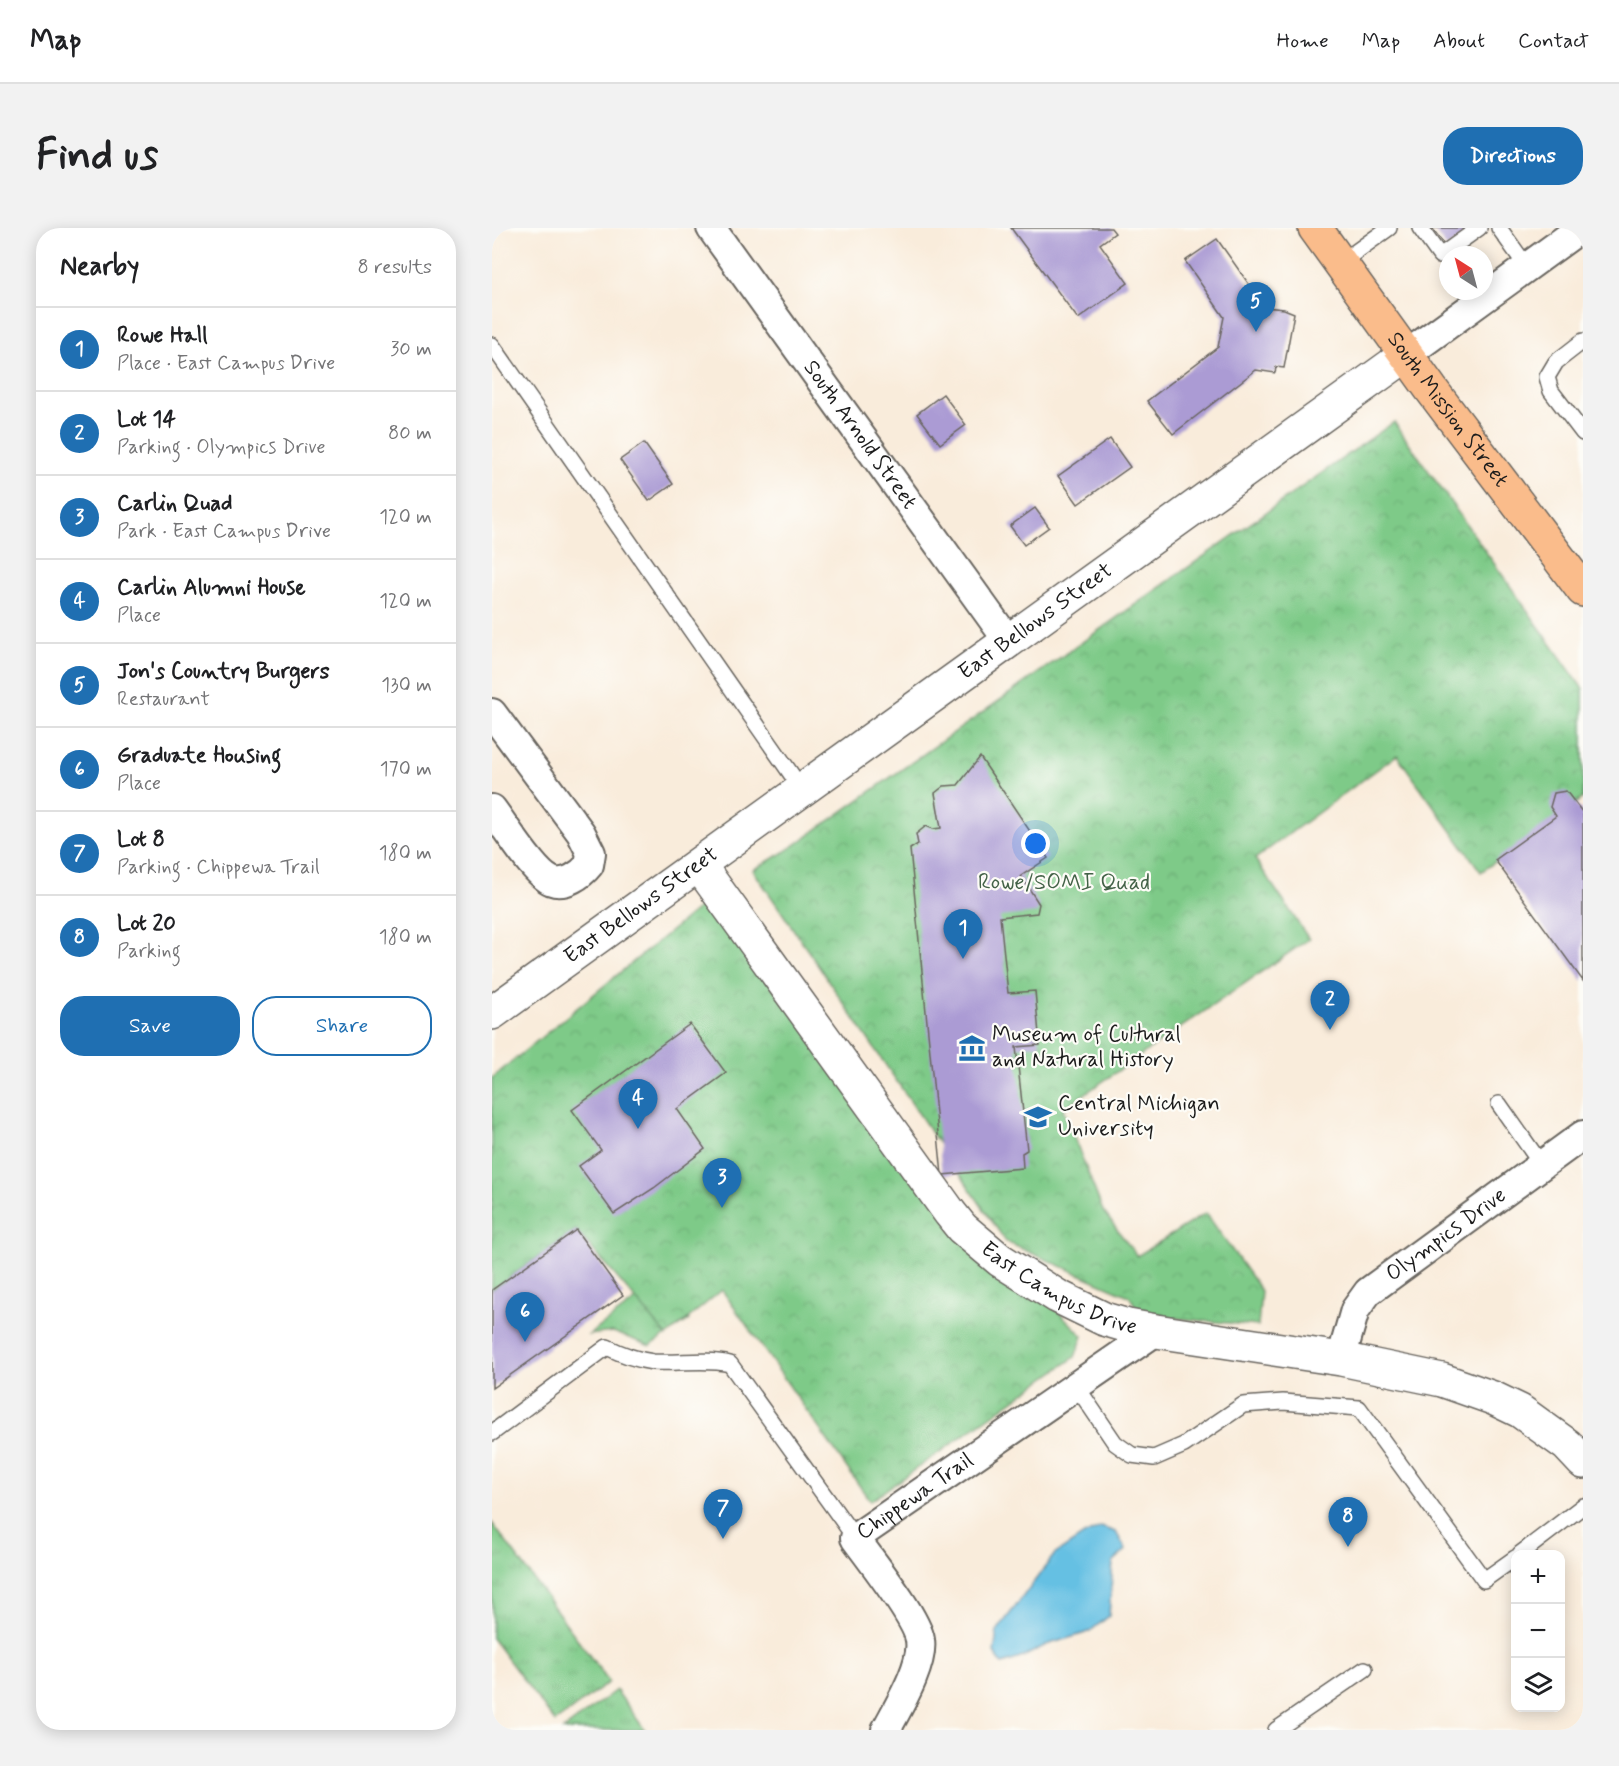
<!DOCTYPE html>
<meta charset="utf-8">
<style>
body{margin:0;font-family:Mynerve,sans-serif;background:#f2f2f2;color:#202124}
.controls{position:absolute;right:18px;bottom:18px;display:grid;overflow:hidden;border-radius:12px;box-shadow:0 3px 15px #0003}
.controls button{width:54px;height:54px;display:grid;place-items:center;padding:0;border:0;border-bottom:2px solid #e0e0e0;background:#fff;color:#202124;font:30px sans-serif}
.compass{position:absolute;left:947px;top:18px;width:54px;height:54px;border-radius:50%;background:#fff;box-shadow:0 3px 15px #0003;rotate:324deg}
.you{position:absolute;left:544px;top:616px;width:21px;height:21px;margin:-15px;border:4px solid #fff;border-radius:50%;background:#1a73e8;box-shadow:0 0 0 9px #1a73e833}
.badge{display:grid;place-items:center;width:39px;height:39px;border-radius:50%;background:#1f6fb2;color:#fff;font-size:20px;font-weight:700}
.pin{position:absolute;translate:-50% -50px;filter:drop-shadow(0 2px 3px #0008)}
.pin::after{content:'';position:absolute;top:32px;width:21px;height:18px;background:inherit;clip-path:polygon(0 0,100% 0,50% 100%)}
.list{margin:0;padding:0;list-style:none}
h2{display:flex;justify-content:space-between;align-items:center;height:78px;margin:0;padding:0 24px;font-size:26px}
h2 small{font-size:20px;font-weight:400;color:#757577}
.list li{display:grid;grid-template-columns:39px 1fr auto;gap:18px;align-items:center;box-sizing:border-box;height:84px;padding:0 24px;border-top:2px solid #e0e0e0}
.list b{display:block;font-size:22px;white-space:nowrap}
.list p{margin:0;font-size:20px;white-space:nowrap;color:#757577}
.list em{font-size:20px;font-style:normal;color:#757577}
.actions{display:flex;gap:12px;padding:18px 24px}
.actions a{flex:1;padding:14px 0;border:2px solid #1f6fb2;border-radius:24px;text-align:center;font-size:21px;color:#1f6fb2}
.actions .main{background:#1f6fb2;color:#fff}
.icon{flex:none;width:33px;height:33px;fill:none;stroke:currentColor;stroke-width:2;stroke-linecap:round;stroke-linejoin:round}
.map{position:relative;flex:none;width:1091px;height:1502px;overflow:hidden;border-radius:24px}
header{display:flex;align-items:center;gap:36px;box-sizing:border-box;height:84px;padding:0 30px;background:#fff;border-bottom:2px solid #e0e0e0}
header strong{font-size:28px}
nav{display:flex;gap:33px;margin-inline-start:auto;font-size:21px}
.intro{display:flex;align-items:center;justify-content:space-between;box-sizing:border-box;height:144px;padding:0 36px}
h1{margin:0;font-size:42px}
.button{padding:15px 27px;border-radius:24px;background:#1f6fb2;color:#fff;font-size:21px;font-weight:700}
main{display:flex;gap:36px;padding:0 36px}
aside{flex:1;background:#fff;border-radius:24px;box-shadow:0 3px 15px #0003}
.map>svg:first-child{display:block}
</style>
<header>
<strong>Map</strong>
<nav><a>Home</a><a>Map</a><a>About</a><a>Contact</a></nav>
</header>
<div class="intro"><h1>Find us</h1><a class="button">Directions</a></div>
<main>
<aside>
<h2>Nearby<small>8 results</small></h2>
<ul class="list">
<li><span class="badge">1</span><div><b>Rowe Hall</b><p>Place · East Campus Drive</p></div><em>30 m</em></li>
<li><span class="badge">2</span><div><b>Lot 14</b><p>Parking · Olympics Drive</p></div><em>80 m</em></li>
<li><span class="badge">3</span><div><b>Carlin Quad</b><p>Park · East Campus Drive</p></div><em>120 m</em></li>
<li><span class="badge">4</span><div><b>Carlin Alumni House</b><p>Place</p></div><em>120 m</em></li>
<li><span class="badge">5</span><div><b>Jon's Country Burgers</b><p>Restaurant</p></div><em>130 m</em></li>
<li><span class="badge">6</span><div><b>Graduate Housing</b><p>Place</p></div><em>170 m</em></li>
<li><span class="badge">7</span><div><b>Lot 8</b><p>Parking · Chippewa Trail</p></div><em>180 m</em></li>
<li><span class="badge">8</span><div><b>Lot 20</b><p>Parking</p></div><em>180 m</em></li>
</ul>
<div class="actions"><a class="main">Save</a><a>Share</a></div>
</aside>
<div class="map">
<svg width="1091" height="1502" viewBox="0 0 1091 1502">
<defs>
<pattern id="grass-tufts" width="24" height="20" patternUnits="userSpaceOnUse" patternTransform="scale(1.5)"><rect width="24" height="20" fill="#7eca88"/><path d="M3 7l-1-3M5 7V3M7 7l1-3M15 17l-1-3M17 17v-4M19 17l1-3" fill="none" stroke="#6cad75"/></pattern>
<pattern id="park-crowns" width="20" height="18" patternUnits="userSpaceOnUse" patternTransform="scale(1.5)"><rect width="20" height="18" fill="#7eca88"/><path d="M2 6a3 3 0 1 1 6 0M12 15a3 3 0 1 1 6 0" fill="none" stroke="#6cad75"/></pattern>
</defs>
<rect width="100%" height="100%" fill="#fdfcf7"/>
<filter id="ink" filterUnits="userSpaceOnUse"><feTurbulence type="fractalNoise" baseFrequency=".0167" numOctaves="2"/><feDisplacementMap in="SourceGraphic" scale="12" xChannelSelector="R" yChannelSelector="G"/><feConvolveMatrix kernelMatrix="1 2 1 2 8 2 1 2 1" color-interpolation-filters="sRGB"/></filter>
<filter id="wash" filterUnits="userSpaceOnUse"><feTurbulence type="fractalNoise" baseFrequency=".008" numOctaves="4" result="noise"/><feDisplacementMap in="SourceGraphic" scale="24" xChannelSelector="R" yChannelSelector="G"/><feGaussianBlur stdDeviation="1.35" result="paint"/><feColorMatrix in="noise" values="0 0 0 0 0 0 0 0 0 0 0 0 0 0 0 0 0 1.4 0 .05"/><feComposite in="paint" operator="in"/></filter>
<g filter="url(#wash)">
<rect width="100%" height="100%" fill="#f9ecdb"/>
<path fill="url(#grass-tufts)" stroke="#4d7352" stroke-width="1.5" d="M148,1069L189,1078L197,1092L158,1118L121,1104L97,1107Z
M0,1295L117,1454L63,1494L0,1410Z
M124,1462L153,1502H71Z"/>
<path fill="url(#park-crowns)" stroke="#4d7352" stroke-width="1.5" d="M902,194L1091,461V570L989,644L905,527L763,631L817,711L571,881L611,983L645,1028L714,985L769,1063L766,1098L650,1087L637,1068L514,1014L261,642L297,621Z
M226,664L438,957L591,1108L583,1129L378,1273L230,1062L175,1108L84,1002L0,1062V850Z"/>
<path fill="#65c0e3" stroke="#406e80" stroke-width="1.5" d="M609,1299L624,1304L634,1322L621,1334L617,1388L597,1404L554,1417L531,1429L510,1436L502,1425L505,1403L562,1327L592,1307Z"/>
<g id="blocks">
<path fill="#ab9bd4" d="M519,0H619L623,5L608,16L636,55L586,91Z
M940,0H983L955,20Z
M725,11L773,79L792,81L802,85L792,140L784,139L783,145L764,142L681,206L655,173L726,119L732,89L693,33Z
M451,166L474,197L448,216L425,186Z
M618,211L638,239L586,276L566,248Z
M152,215L181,256L157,273L128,232Z
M543,280L557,299L532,317L518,298Z
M488,529L556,630L529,648L547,676L545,685L508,689L516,765L543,763L548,817L524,819L535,922L530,925L531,940L450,947L418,621L426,616L424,606L434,598L441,601L449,600L443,565L452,558L466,557Z
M1074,563L1091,585V753L1003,632L1064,588L1058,579L1062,565Z
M198,796L234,845L185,881L213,921L162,960L122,986L87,938L109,922L80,882Z
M84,1002L131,1067L0,1160V1062Z"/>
</g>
</g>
<g filter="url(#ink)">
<use href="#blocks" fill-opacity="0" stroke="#69655f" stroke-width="1.5"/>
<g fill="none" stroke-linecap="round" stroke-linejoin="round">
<defs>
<path id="service" d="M928,0L948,28L987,0
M1007,0L1035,39
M848,35L897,0
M1091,113L1064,134L1055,149L1059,163L1091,205
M0,117L311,563
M1007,876L1049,936
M585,1159L623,1215L640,1227L662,1230L692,1217L751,1177L791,1174L867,1180L992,1352L1023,1330
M0,1205L115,1119C129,1126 146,1132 161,1134C187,1136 213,1130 238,1136L363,1310
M1028,1326L1091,1278
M784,1502L873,1441"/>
<g id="minor">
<path id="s1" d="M219,0L517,414"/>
<path d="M914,127L1089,0"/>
<path d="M0,485L89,605L99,625L97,637C89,647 73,658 60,653C42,646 13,598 0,581"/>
<path id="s2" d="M849,1131L863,1082L876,1064L1091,907"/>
<path id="s3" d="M394,1502C406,1479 432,1437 428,1412C425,1390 378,1331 363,1310L664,1103"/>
</g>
<g id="tertiary">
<path id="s4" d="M207,637L458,985L470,1000L508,1032L565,1068L612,1091L636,1098L664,1103L849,1131L950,1152L1001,1170L1028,1183L1075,1217L1091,1234"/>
<path id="s5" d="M0,785L914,127"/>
</g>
<g id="primary">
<path id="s6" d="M823,0L939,161L1091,362"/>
</g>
</defs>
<use href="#service" stroke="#69655f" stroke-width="18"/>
<use href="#minor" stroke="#69655f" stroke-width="32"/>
<use href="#tertiary" stroke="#69655f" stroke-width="36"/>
<use href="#primary" stroke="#69655f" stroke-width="36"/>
<use href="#service" stroke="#fff" stroke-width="15"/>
<use href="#minor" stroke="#fff" stroke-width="28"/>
<use href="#tertiary" stroke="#fff" stroke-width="33"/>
<use href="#primary" stroke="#fabc8b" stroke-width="33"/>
</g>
</g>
<defs>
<symbol id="museum-bare" viewBox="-9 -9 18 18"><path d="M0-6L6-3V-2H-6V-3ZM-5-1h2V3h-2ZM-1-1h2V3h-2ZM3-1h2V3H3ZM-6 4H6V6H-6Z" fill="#1f6fb2" stroke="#fdfcf7" stroke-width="2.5" paint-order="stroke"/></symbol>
<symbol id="university-bare" viewBox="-9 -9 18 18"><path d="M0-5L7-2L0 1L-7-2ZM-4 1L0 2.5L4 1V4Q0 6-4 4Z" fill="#1f6fb2" stroke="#fdfcf7" stroke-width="2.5" paint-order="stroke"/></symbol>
</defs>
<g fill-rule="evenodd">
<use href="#museum-bare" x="461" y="801" width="38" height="38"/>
<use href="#university-bare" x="527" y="870" width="38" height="38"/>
</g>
<g text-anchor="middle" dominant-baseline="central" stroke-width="4.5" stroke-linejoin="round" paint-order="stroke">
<g font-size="22" fill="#1c1c1c" stroke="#fdfcf7">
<text stroke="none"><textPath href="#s6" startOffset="225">South Mission Street</textPath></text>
<text stroke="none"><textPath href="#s1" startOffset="255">South Arnold Street</textPath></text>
<text stroke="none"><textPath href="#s5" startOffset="670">East Bellows Street</textPath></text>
<text stroke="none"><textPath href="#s5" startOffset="184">East Bellows Street</textPath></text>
<text stroke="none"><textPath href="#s2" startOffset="170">Olympics Drive</textPath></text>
<text stroke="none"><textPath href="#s4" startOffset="564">East Campus Drive</textPath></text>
<text stroke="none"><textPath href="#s3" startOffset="292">Chippewa Trail</textPath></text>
</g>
<g font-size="22" fill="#436247" stroke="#fdfcf7">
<text x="572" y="655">Rowe/SOMI Quad</text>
</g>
<g font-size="22" fill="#1c1c1c" stroke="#fdfcf7" text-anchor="start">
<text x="500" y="807">Museum of Cultural<tspan x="500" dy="25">and Natural History</tspan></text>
<text x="566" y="876">Central Michigan<tspan x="566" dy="25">University</tspan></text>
</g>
</g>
</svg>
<div class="controls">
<button>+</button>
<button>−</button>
<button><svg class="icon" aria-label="layers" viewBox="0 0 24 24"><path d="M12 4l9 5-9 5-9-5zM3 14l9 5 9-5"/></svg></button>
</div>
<svg class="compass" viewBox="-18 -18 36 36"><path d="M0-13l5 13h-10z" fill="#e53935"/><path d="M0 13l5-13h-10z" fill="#757577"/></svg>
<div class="you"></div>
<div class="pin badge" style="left:471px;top:731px">1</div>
<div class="pin badge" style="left:838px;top:802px">2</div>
<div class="pin badge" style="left:230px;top:980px">3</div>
<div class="pin badge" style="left:146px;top:901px">4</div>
<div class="pin badge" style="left:764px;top:104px">5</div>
<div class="pin badge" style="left:33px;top:1114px">6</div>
<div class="pin badge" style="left:231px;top:1311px">7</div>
<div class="pin badge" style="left:856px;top:1319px">8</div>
</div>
</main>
